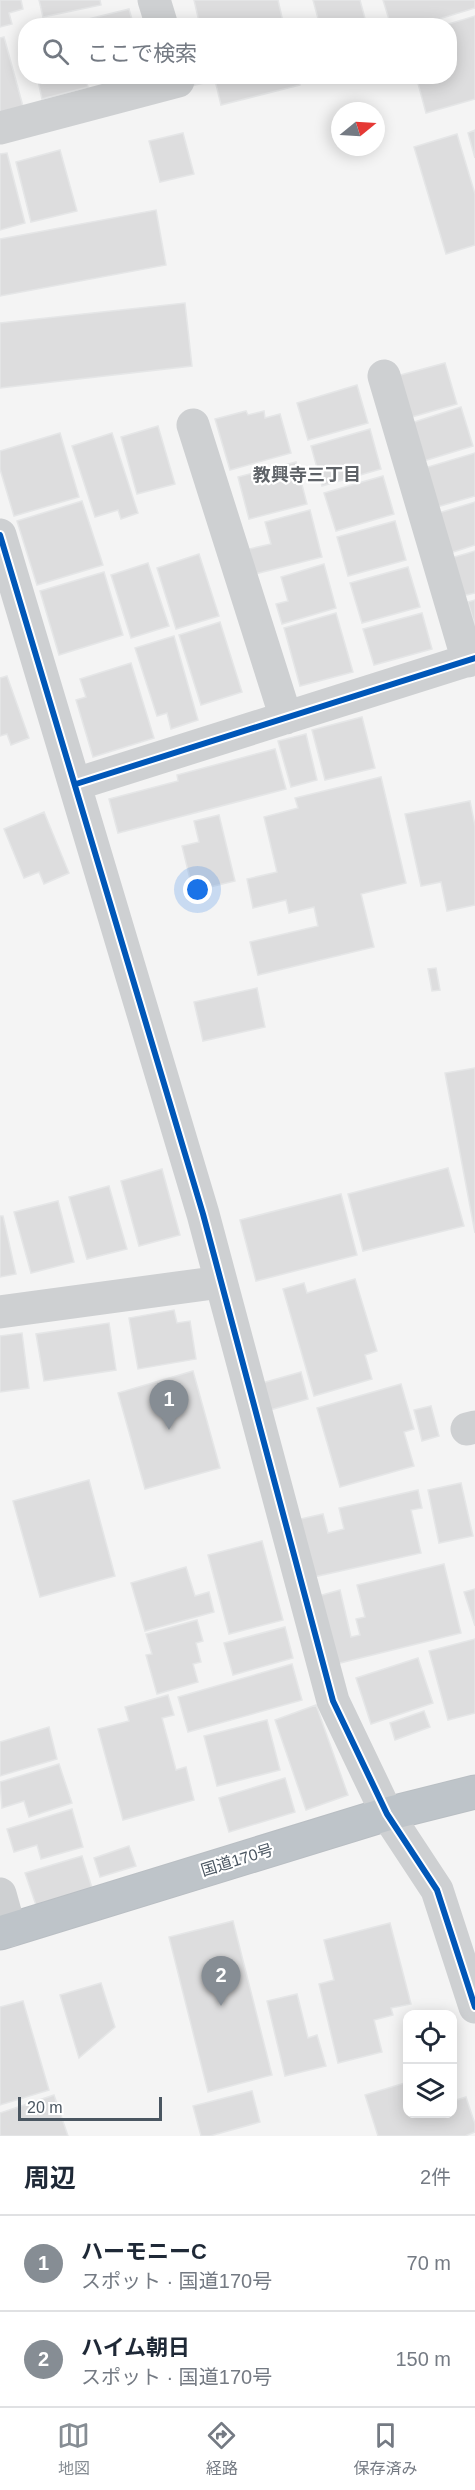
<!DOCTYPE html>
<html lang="ja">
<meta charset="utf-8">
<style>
body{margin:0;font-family:Helvetica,"Noto Sans JP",sans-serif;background:#f2f2f3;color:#1f2937}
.controls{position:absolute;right:18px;bottom:18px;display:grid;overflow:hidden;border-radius:12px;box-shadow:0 3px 15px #0003}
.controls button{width:54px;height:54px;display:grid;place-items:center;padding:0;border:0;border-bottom:2px solid #e0e1e3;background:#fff;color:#1f2937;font:30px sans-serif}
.compass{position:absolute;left:331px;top:102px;width:54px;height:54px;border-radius:50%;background:#fff;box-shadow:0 3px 15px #0003;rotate:72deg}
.scale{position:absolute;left:18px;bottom:15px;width:144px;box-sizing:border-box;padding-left:6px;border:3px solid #4a5661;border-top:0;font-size:16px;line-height:21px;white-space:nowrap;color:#4a5661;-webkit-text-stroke:4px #fff;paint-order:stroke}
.you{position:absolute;left:198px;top:890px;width:21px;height:21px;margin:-15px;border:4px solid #fff;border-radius:50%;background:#1a73e8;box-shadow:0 0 0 9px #1a73e833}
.badge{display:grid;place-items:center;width:39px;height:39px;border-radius:50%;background:#868d94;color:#fff;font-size:20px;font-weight:700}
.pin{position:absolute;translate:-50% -50px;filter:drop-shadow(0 2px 3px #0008)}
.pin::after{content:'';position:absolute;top:32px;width:21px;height:18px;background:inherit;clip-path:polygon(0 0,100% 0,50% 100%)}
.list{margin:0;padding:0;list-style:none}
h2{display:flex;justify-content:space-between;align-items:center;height:78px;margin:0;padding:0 24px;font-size:26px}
h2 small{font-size:20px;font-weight:400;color:#747a83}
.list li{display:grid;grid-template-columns:39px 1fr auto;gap:18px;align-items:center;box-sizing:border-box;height:96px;padding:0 24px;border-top:2px solid #e0e1e3}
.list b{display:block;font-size:22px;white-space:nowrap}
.list p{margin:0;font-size:20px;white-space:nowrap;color:#747a83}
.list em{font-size:20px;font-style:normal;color:#747a83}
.icon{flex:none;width:33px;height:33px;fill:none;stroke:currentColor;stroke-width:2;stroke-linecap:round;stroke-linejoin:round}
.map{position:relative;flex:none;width:475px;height:2136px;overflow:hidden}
.search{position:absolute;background:#fff;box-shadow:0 3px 15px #0003;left:18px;right:18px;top:18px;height:66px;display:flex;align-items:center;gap:15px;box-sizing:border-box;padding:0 21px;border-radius:24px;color:#747a83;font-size:22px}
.sheet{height:270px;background:#fff}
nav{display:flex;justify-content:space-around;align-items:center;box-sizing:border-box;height:84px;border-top:2px solid #e0e1e3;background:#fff;font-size:16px;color:#747a83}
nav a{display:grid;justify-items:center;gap:3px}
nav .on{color:#868d94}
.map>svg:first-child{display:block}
</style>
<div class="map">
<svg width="475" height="2136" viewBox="0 0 475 2136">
<rect width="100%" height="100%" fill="#f4f4f4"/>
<path fill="#ddddde" stroke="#e5e6e7" stroke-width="1.5" d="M0,0H21L23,9L9,13L12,24L0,27Z
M39,0H100L101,5L43,17Z
M194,0H278L284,26H200Z
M313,0H360L367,26H320Z
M383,0H475V8L416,26H391Z
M129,9L133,23L140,20L142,26H81L80,21Z
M475,16V99L426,113L416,76H450V26H442Z
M4,37L24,110L0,116V38Z
M37,76H85L88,87L42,99Z
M189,76H202L204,83L191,86Z
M214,76H297L300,85L221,105Z
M475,130V158L468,133Z
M183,133L194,174L160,182L149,141Z
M457,134L475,194V245L446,254L414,147Z
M60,150L77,211L31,222L16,162Z
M7,153L25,223L0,230V154Z
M156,210L166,265L0,296V239Z
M185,303L192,366L0,388V323Z
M445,363L457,404L405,419L393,377Z
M357,385L368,423L308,440L297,403Z
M461,407L473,446L417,463L405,425Z
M246,411L248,415L264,411L265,418L280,414L291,453L230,470L215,419Z
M158,426L175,484L137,494L121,437Z
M370,429L381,469L322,486L311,446Z
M60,433L79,497L14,516L0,469V451Z
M112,433L138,513L121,519L118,510L95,517L72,446Z
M475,453V496L430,509L418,470Z
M296,462L307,504L249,519L238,477Z
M383,476L394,514L336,531L324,493Z
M82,501L103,565L37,585L17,521Z
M475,502V545L444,555L432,515Z
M310,510L322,557L255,574L249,549L271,544L265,522Z
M395,521L406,560L348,576L337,537Z
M475,551V593L462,596L451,558Z
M199,554L219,616L176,629L157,568Z
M148,563L169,626L131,638L111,575Z
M324,564L336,608L282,624L276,604L288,601L281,577Z
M408,567L420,607L362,623L350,583Z
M104,572L123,635L59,655L40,591Z
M475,600V626L468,602Z
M336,613L353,672L300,686L284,628Z
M422,613L432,649L374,665L363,629Z
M220,622L242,692L201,705L179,635Z
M174,636L198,720L171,729L167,713L157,716L135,648Z
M131,663L154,738L93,757L76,700L86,697L80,679Z
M7,676L29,738L11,745L7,734L0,736V678Z
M362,717L375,768L325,780L312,730Z
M306,734L317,780L291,787L278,741Z
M275,749L286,789L118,833L109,799L178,781L177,775Z
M381,777L406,883L361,894L374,947L258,975L250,942L318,926L314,907L289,913L286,900L253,908L247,879L277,872L264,817L298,808L295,798Z
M470,801L475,826V905L447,911L441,882L421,886L405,814Z
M44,812L69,873L44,884L39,872L24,878L4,829Z
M219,815L235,881L193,891L182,846L199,842L194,821Z
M436,968L440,990L432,991L428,969Z
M257,988L265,1027L203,1041L194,1002Z
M475,1068V1233L445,1073Z
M448,1168L464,1226L363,1251L348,1194Z
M162,1169L180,1235L139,1246L121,1181Z
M109,1186L127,1249L87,1259L69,1197Z
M341,1194L357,1255L256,1281L240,1220Z
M58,1201L74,1262L31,1273L14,1212Z
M0,1216H3L16,1274L0,1277Z
M355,1279L377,1351L365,1355L372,1379L314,1396L283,1289L304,1283L307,1293Z
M174,1310L177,1323L190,1321L196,1359L138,1369L129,1318Z
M109,1323L116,1370L44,1381L36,1334Z
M22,1333L29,1388L0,1392V1336Z
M193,1371L220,1468L145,1489L118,1393Z
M301,1372L308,1399L270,1410L262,1383Z
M401,1384L414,1429L404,1432L414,1466L340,1487L317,1408Z
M431,1406L439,1436L422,1441L414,1410Z
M89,1480L115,1576L40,1597L13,1501Z
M461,1483L473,1536L439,1543L428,1490Z
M418,1490L422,1508L411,1510L421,1553L309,1578L296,1520L323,1514L328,1533L344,1529L339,1508Z
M262,1541L283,1620L229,1634L208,1555Z
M444,1564L461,1633L332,1665L315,1597L340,1590L351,1637L360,1635L356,1619L365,1617L357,1585Z
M186,1567L195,1596L209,1592L214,1612L145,1631L131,1583Z
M475,1589V1626L464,1592Z
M197,1620L203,1641L196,1643L201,1662L193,1664L198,1682L157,1694L146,1655L152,1654L146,1634Z
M285,1627L293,1658L233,1675L224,1643Z
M475,1639V1713L448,1720L429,1651Z
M418,1658L433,1703L371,1724L356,1678Z
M292,1664L302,1700L188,1732L178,1697Z
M168,1695L174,1715L162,1718L176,1770L186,1767L194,1800L123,1820L98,1729L129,1721L125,1707Z
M316,1705L348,1795L306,1810L275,1720Z
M424,1711L430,1727L395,1740L390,1723Z
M267,1720L280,1770L217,1786L204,1736Z
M49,1727L57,1759L0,1776V1742Z
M59,1764L72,1803L29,1817L24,1801L2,1808L0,1782Z
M285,1778L295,1812L229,1832L219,1798Z
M72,1809L83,1847L41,1859L37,1845L14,1852L7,1829Z
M129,1846L136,1866L100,1877L94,1858Z
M82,1856L93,1891L37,1908L25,1873Z
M233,1921L272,2075L208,2092L169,1937Z
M390,1923L411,2004L391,2008L393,2015L374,2020L382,2052L338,2063L319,1984L334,1980L324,1940Z
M101,1983L115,2027L79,2058L60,1995Z
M297,1994L308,2038L317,2035L326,2066L285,2076L267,2001Z
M23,2001L49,2090L0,2105V2007Z
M408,2082V2114H452V2099L453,2101L466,2097L475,2124V2132L465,2136H378L365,2095Z
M252,2091L260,2122L210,2136H201L193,2106Z
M54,2095L68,2136H0V2113Z"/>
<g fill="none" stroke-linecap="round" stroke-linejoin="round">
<defs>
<path id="highway" d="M0,1933L387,1814L475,1792"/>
</defs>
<use href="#highway" stroke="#b9bec3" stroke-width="35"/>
<path stroke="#ced0d2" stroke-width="33" d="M154,0L162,26
M0,128L178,81L176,76
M384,376L468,661
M193,425L286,718
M0,535L203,1214L333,1701L387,1814L437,1890L475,2007
M76,784L475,658
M0,1312L221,1282
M467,1429L475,1427
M0,1894L10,1930"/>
<use href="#highway" stroke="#bec4c9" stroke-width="33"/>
<defs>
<path id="cycleway" d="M0,535L203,1214L333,1701L387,1814L437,1890L475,2007
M76,784L475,658"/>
</defs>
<use href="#cycleway" stroke="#fff" stroke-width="10"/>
<use href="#cycleway" stroke="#0057b8" stroke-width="6"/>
</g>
<g text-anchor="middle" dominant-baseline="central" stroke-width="4.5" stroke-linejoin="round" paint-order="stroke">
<g font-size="16" fill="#4a5661" stroke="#fff">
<text transform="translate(237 1860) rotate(-17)">国道170号</text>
</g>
<g font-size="18" font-weight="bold" fill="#5f6368" stroke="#fff">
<text x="307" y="475">教興寺三丁目</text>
</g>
</g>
</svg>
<div class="controls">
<button><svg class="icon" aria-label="locate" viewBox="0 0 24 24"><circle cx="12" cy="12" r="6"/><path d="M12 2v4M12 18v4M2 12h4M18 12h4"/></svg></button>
<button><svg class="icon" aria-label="layers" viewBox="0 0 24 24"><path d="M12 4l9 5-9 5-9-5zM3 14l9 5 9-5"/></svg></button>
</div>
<svg class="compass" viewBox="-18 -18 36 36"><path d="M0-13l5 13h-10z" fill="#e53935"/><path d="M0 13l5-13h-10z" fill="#747a83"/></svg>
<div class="scale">20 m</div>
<div class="you"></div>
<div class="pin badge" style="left:169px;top:1430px">1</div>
<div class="pin badge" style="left:221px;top:2006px">2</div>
<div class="search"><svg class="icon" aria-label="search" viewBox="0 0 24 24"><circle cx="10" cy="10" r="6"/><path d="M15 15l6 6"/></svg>ここで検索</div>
</div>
<section class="sheet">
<h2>周辺<small>2件</small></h2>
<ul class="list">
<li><span class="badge">1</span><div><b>ハーモニーC</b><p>スポット · 国道170号</p></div><em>70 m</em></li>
<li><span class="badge">2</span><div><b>ハイム朝日</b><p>スポット · 国道170号</p></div><em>150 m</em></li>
</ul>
</section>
<nav>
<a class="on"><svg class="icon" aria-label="map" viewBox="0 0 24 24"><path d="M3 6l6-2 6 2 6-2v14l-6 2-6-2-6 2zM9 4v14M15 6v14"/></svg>地図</a>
<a><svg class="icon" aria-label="directions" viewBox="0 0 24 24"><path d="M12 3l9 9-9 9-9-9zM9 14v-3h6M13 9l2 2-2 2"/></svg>経路</a>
<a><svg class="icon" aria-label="saved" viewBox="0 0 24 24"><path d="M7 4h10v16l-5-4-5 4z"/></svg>保存済み</a>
</nav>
